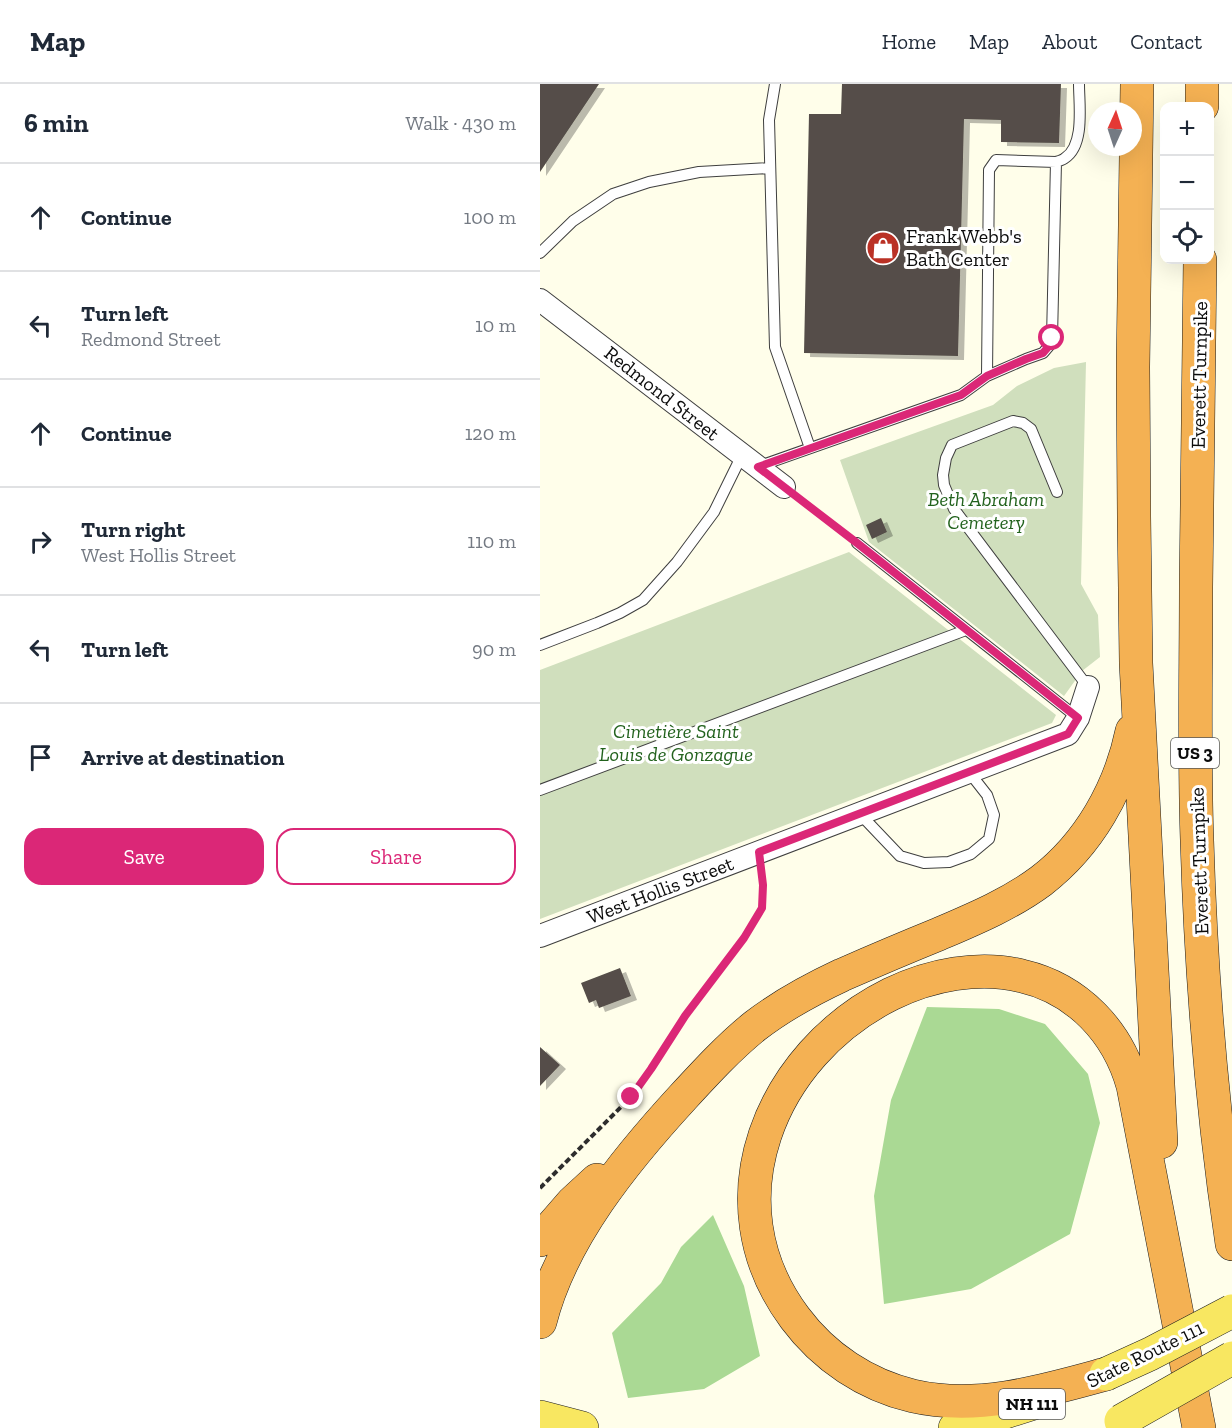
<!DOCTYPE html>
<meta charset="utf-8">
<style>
body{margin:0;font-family:"Zilla Slab",serif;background:#f2f2f3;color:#1f2937}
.controls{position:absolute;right:18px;top:18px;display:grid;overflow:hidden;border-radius:12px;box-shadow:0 6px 24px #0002}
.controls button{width:54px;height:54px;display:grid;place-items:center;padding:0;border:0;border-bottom:2px solid #e0e1e3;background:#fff;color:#1f2937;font:30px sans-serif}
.compass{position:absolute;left:548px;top:18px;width:54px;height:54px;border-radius:50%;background:#fff;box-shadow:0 6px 24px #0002;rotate:3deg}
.stop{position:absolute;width:18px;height:18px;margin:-14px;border:4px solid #db2777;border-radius:50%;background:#fff}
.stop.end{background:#db2777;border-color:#fff;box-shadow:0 2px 6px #0008}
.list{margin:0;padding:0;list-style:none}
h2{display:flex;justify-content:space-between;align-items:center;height:78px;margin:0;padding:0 24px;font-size:26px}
h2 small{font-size:20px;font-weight:400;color:#747a83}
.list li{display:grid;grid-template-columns:39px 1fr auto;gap:18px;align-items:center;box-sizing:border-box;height:108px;padding:0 24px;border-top:2px solid #e0e1e3}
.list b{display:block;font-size:22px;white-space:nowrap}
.list p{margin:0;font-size:20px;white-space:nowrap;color:#747a83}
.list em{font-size:20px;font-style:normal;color:#747a83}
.actions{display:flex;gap:12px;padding:18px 24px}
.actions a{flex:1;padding:14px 0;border:2px solid #db2777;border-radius:18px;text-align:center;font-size:21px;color:#db2777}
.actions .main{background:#db2777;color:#fff}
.icon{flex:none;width:33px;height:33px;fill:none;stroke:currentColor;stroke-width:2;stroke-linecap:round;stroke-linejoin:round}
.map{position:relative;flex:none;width:692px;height:1344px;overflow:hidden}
header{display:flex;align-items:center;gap:36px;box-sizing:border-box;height:84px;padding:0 30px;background:#fff;border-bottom:2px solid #e0e1e3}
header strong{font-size:28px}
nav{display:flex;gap:33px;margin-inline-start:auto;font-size:21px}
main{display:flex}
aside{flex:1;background:#fff}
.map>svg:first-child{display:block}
</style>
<header>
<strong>Map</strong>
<nav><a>Home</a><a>Map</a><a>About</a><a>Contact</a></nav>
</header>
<main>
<aside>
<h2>6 min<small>Walk · 430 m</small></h2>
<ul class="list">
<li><svg class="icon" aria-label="ahead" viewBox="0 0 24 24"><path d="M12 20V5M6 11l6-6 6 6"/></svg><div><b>Continue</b></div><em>100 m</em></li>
<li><svg class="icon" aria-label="left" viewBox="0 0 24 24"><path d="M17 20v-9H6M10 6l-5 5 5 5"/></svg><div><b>Turn left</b><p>Redmond Street</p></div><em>10 m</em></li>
<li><svg class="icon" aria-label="ahead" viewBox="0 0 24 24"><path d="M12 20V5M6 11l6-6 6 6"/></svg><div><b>Continue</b></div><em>120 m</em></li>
<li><svg class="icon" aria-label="right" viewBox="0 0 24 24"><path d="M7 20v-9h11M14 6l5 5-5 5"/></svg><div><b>Turn right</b><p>West Hollis Street</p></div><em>110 m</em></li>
<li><svg class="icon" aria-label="left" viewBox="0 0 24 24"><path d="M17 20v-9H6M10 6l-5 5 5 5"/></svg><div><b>Turn left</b></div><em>90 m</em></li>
<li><svg class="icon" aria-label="arrive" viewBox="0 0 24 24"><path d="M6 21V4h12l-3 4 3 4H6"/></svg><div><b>Arrive at destination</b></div></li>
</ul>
<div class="actions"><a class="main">Save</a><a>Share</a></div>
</aside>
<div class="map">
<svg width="692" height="1344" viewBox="0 0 692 1344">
<defs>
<filter id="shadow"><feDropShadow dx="6" dy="4" stdDeviation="0" flood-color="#0004"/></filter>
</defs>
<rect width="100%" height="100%" fill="#fffeea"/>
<path fill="#aad994" d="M387,923L459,925L505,940L548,990L560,1039L530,1150L431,1205L344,1220L334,1112L351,1016Z
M173,1131L204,1202L220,1272L164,1305L88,1314L72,1249L121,1199L141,1163Z"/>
<path fill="#d0dfbd" d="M546,278L541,500L558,531L560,573L542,587L524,612L329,458L300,376L453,321L477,302L514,284Z
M309,468L516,631L512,639L0,835V586Z"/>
<path fill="#544e48" filter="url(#shadow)" d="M0,0H59L0,88Z
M302,0H521L519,59L461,58V36L424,35L418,272L264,269L269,30H301Z
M341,434L347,448L332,455L326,441Z
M80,884L91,912L59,924L56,916L49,919L41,899Z
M0,963L20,981L0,1002Z"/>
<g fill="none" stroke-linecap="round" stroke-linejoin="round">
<defs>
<path id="lane" d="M235,0L229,36L235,263L270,364
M0,169L33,137L73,110L109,98L159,88L230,84
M447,292L449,86L456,76L516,78
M217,383L421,311L447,292L486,275L503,269L509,262L512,254L516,78C519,77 523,76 525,74C545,61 539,21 539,0
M517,408L491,345L483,339L473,337L412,361L406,374L403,391L404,401L414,425L548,603
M317,459L538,634
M0,561L57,539L80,529L103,516L137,478L174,428L202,371
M0,706L426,546
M320,730L360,772L384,779L409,778L431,770L449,755L454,731L447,711L429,688"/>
<path id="street" d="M0,216L244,403
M0,852L528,650L538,634L548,603"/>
<path id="primary" d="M0,1333L42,1344
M415,1344L500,1317"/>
<path id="highway" d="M597,0L593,283L594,432L596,579L621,1058
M662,22V0
M660,176C659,285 657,394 656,503C656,587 654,671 657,756C661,891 672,1027 692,1160
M0,1156L32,1119L57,1096
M0,1238C21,1154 86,1075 143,1013C166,988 189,963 215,942C241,922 272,905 302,891C334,877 367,863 399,850C434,835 470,820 501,797C549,760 580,705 592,647
M566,1290C504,1307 438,1327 373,1312C326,1301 284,1273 255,1234C168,1118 230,970 351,910C390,891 439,881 482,892C538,905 578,948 593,1002L659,1344"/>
</defs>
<use href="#lane" stroke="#3f3f3f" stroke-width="12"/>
<use href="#street" stroke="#3f3f3f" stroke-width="24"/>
<use href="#primary" stroke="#1d1d1d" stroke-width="34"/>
<use href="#highway" stroke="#1d1d1d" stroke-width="34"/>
<path stroke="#2e2e2e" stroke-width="4" stroke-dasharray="6 3" stroke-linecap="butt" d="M261,416L307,451
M0,1104L91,1013L111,985L145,932L204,854L222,824L223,801L221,788"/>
<use href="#lane" stroke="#fff" stroke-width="10"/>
<use href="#street" stroke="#fff" stroke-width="22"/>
<use href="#primary" stroke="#f8e761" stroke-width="33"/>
<use href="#highway" stroke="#f4b153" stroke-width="33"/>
<defs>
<path id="primary-bridge" d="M566,1290L610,1270L692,1227
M581,1337L692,1274"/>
</defs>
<use href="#primary-bridge" stroke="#1d1d1d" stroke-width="34" stroke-linecap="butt"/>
<use href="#primary-bridge" stroke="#f8e761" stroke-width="33"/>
</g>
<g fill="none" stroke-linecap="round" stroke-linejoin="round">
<path stroke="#db2777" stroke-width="8" d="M91,1013L111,985L145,932L204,854L222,824L223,801L219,768L528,650L538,634L317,459L218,383L421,311L447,292L486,275L503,269L509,262L512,254"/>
</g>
<defs>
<symbol id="shop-disc" viewBox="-11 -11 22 22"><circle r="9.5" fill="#ba3125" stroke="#fff"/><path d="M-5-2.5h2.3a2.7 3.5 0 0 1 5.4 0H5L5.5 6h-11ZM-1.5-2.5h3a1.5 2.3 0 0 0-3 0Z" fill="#fff"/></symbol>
</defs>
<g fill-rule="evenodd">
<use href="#shop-disc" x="324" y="145" width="38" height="38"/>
</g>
<g text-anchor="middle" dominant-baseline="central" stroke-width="6" stroke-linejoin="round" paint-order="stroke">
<g fill="#fff" stroke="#555" stroke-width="1.5">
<rect x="631" y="654" width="48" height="30" rx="4.5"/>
<rect x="459" y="1305" width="66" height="30" rx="4.5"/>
</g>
<g font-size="18" font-weight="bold" fill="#0c0c0c">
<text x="655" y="669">US 3</text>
<text x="492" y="1320">NH 111</text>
</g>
<g font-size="20" fill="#0c0c0c" stroke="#fff" text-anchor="start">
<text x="366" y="152">Frank Webb's<tspan x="366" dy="23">Bath Center</tspan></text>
</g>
<g font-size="20" fill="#0c0c0c" stroke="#fff">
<text transform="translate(659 291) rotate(-89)">Everett Turnpike</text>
<text transform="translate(122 309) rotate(38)">Redmond Street</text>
<text transform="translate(659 777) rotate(-92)">Everett Turnpike</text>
<text transform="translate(120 806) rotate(-21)">West Hollis Street</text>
<text transform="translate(605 1270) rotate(-26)">State Route 111</text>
</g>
<g font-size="20" font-style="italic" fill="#22621d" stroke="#fff">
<text x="446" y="415">Beth Abraham<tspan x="446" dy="23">Cemetery</tspan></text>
<text x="136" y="647">Cimetière Saint<tspan x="136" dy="23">Louis de Gonzague</tspan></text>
</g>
</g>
</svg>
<div class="controls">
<button>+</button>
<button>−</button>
<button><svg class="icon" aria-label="locate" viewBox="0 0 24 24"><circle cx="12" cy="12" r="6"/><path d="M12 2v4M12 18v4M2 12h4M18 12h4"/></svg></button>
</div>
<svg class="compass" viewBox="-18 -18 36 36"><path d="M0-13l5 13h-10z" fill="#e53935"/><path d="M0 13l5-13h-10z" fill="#747a83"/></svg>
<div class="stop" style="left:512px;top:254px"></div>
<div class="stop end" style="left:91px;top:1013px"></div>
</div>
</main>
